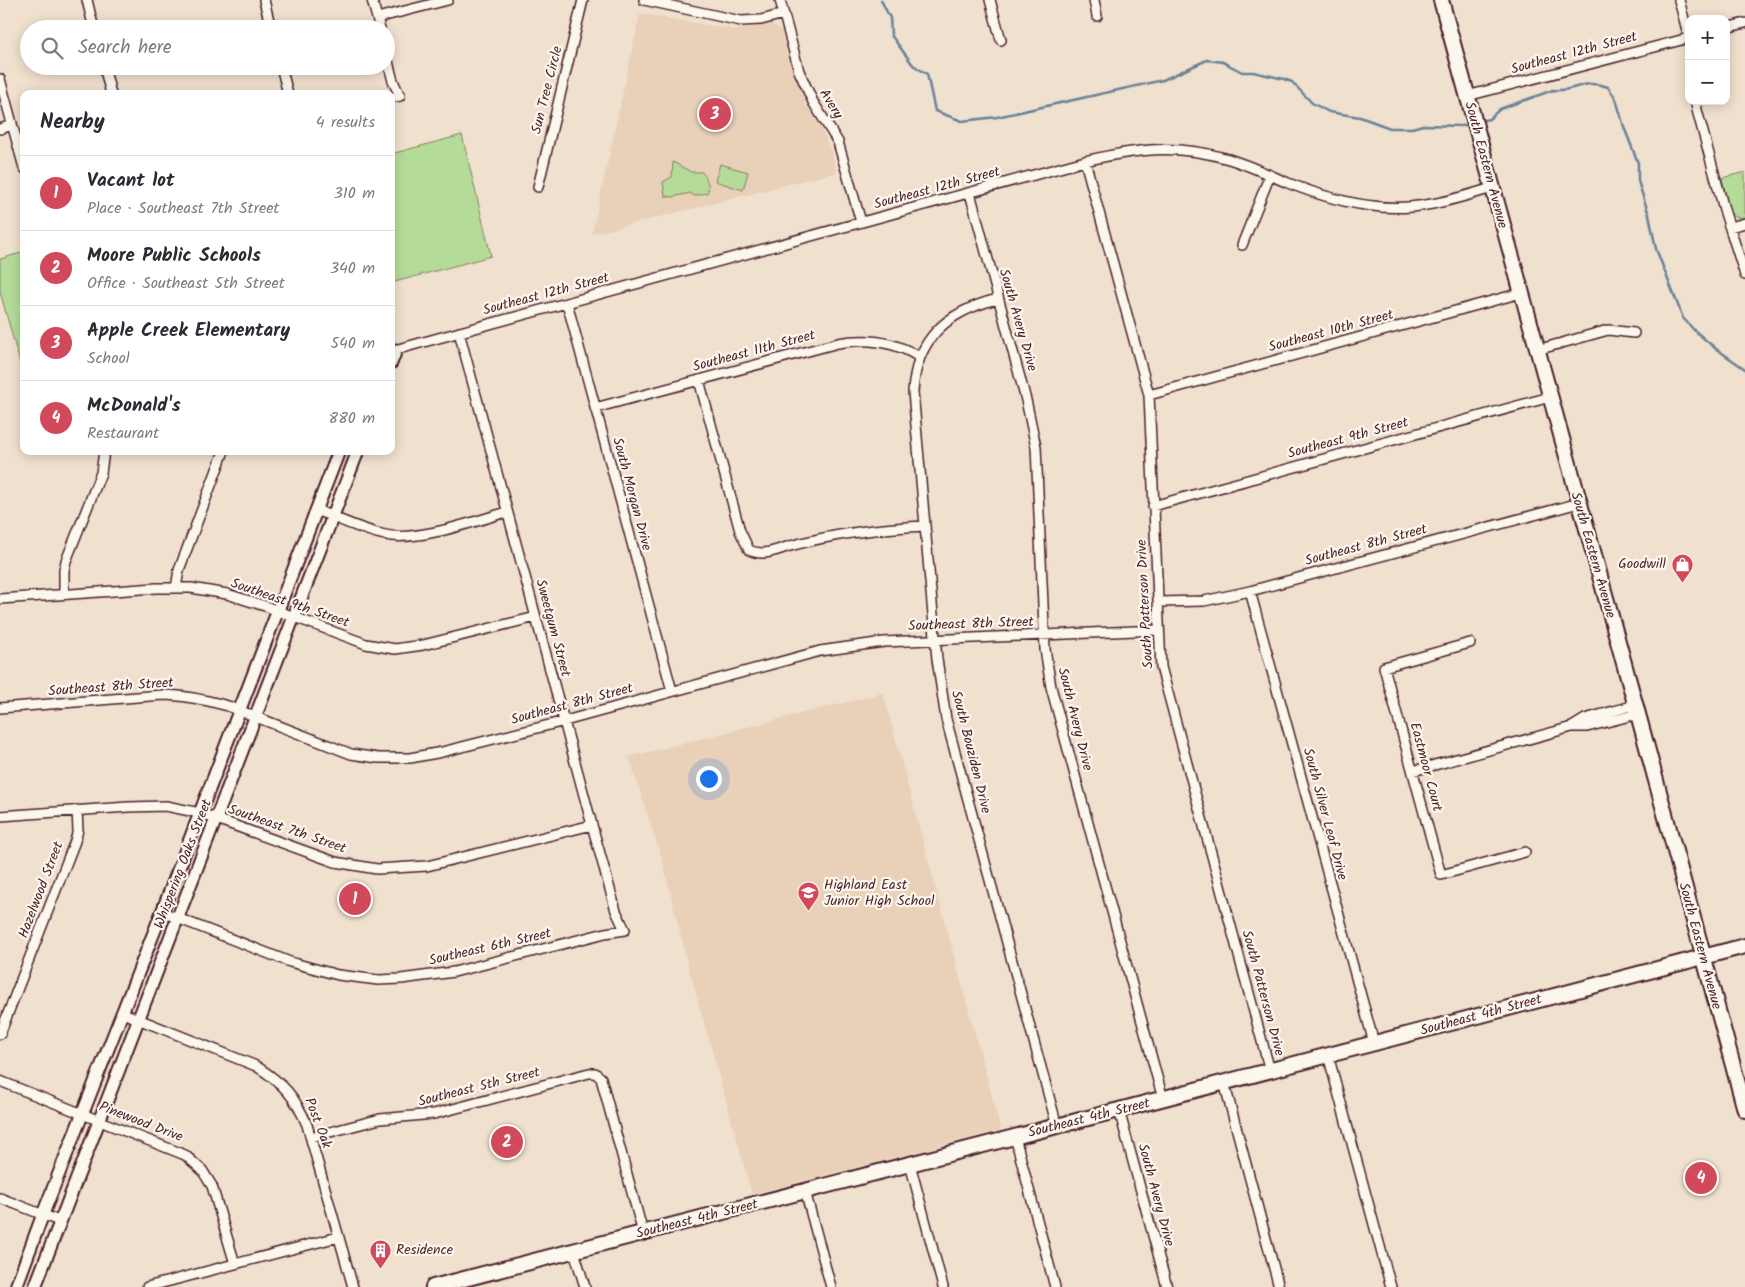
<!DOCTYPE html>
<meta charset="utf-8">
<style>
body{margin:0;font-family:Kalam,sans-serif;background:#f7f7f7;color:#2b2b33}
.controls{position:absolute;right:15px;top:15px;display:grid;overflow:hidden;border-radius:10px;box-shadow:0 2px 12px #0003}
.controls button{width:45px;height:45px;display:grid;place-items:center;padding:0;border:0;border-bottom:1px solid #e1e1e2;background:#fff;color:#2b2b33;font:25px sans-serif}
.you{position:absolute;left:708px;top:778px;width:18px;height:18px;margin:-12px;border:4px solid #fff;border-radius:50%;background:#1a73e8;box-shadow:0 0 0 8px #1a73e833}
.badge{display:grid;place-items:center;width:32px;height:32px;border-radius:50%;background:#d1495b;color:#fff;font-size:16px;font-weight:700}
.pin{position:absolute;translate:-50% -50%;border:2px solid #fff;box-shadow:0 1px 5px #0006}
.list{margin:0;padding:0;list-style:none}
h2{display:flex;justify-content:space-between;align-items:center;height:65px;margin:0;padding:0 20px;font-size:21px}
h2 small{font-size:16px;font-weight:400;color:#7c7c81}
.list li{display:grid;grid-template-columns:32px 1fr auto;gap:15px;align-items:center;box-sizing:border-box;height:75px;padding:0 20px;border-top:1px solid #e1e1e2}
.list b{display:block;font-size:19px;white-space:nowrap}
.list p{margin:0;font-size:16px;white-space:nowrap;color:#7c7c81}
.list em{font-size:16px;font-style:normal;color:#7c7c81}
.icon{flex:none;width:28px;height:28px;fill:none;stroke:currentColor;stroke-width:2;stroke-linecap:round;stroke-linejoin:round}
.map{position:relative;flex:none;width:1745px;height:1287px;overflow:hidden}
.search{position:absolute;background:#fff;box-shadow:0 2px 12px #0003;left:20px;top:20px;width:375px;height:55px;display:flex;align-items:center;gap:12px;box-sizing:border-box;padding:0 18px;border-radius:28px;color:#7c7c81;font-size:19px}
.panel{position:absolute;background:#fff;box-shadow:0 2px 12px #0003;left:20px;top:90px;width:375px;height:365px;border-radius:10px}
.map>svg:first-child{display:block}
</style>
<div class="map">
<svg width="1745" height="1287" viewBox="0 0 1745 1287">
<rect width="100%" height="100%" fill="#f0e0ce"/>
<filter id="ink" filterUnits="userSpaceOnUse"><feTurbulence type="fractalNoise" baseFrequency=".02" numOctaves="2"/><feDisplacementMap in="SourceGraphic" scale="10" xChannelSelector="R" yChannelSelector="G"/><feConvolveMatrix kernelMatrix="1 2 1 2 8 2 1 2 1" color-interpolation-filters="sRGB"/></filter>
<g filter="url(#ink)">
<path fill="#e8d0b9" d="M640,14L738,30L769,24L776,27L781,30L791,66L806,104L820,125L831,152L837,172L592,234Z
M883,693L1001,1130L752,1194L688,965L662,859L629,757Z"/>
<path fill="#b4dc98" stroke="#7f7e62" d="M462,135L491,256L391,283V154Z
M673,162L691,172H702C706,178 711,186 707,193L694,196L690,193L673,197L665,196L663,182L672,177Z
M720,164L748,172L743,190L715,181Z
M1745,172V217C1739,219 1735,217 1730,213L1722,178Z
M24,252V377L0,292V259Z"/>
<g fill="none" stroke-linecap="round" stroke-linejoin="round">
<path stroke="#6a8298" stroke-width="2.5" d="M881,0L890,18L891,35L913,65L927,74L935,111L962,121L997,117L1163,80L1207,60L1223,62L1242,72H1253L1284,79L1292,82L1312,103L1329,112L1360,117L1390,128H1412L1423,125L1462,126L1470,124
M1480,121L1489,119L1500,109L1553,90C1575,92 1585,78 1608,87L1616,99L1624,127L1638,163V181L1649,215L1656,249L1683,318L1694,330L1715,348L1745,369"/>
<defs>
<path id="minor" d="M87,0L94,29
M264,0L271,29
M372,0L380,29
M644,0L741,21L761,20L784,14
M780,0L799,71L813,102L838,142L861,222
M990,0L1001,40
M1094,0L1097,16
M1679,0L1689,38
M377,18L448,0
M1726,28L1745,23
M247,29L270,23
M386,54L393,81L400,96L391,98
M104,66L111,94
M281,66L288,94
M0,79L24,168
M1467,96L1689,38
M1696,101L1697,110L1725,213L1745,275
M0,129L12,125
M1085,161L1149,395L1161,667L1270,1071
M538,187L583,0
M970,193L1026,400L1036,447L1045,649L1051,687L1163,1099
M1730,227L1745,223
M1242,245L1270,175
M997,299C947,312 916,338 913,392L937,659L946,719L1057,1126
M567,303L672,691
M1537,350L1608,330L1634,333
M391,351L1085,161C1135,149 1175,144 1225,158C1247,164 1267,174 1288,183C1316,194 1344,203 1373,206C1414,212 1453,200 1492,188
M699,380L740,531L749,550C763,557 776,550 790,546C834,534 879,528 925,526
M1149,395L1521,293
M595,408L838,343C867,338 894,341 919,357
M1153,506L1550,397
M316,510C339,519 361,530 385,535C417,542 475,521 507,512
M176,588L179,570L224,451
M1250,591L1374,1043
M64,594V570L66,561L101,473L104,451
M0,599L156,588H191L227,594L265,606L366,644L395,649L423,645L536,617
M1158,602L1204,601L1250,591L1579,503
M1470,643L1384,667L1441,875L1525,852
M0,708L162,695C185,695 206,700 228,706L351,754L378,758H410L442,752L565,721L820,651L884,642L1158,630
M1572,727L1585,719L1635,705
M1413,771L1572,727H1587L1638,714
M0,816L128,807L166,806L200,813L335,862L377,869L427,866L592,825
M162,912L290,962L338,975L378,980L401,979L454,972L605,933L625,930L616,911L592,825L459,332
M123,1013L256,1066C283,1083 295,1096 307,1125L353,1287
M0,1034L75,841L78,830L77,810
M1328,1055L1391,1287
M0,1081L185,1155L202,1170L212,1186L235,1264
M1224,1082L1279,1287
M1119,1110L1167,1287
M311,1137L380,1119L434,1114L589,1073H595L601,1078L602,1082L643,1233
M1015,1137L1055,1287
M910,1164L943,1287
M805,1191L831,1287
M0,1198L59,1221
M574,1251L585,1287
M147,1287L338,1237"/>
<path id="tertiary" d="M391,363L396,350
M16,1287L43,1214L162,912L339,451
M35,1287L358,451"/>
<path id="secondary" d="M1441,0L1638,714L1745,1110
M433,1287L1119,1110L1745,946"/>
</defs>
<use href="#minor" stroke="#4a1f2b" stroke-width="12"/>
<use href="#tertiary" stroke="#4a1f2b" stroke-width="15"/>
<use href="#secondary" stroke="#4a1f2b" stroke-width="18"/>
<use href="#minor" stroke="#fbf7ec" stroke-width="9"/>
<use href="#tertiary" stroke="#fbf7ec" stroke-width="11"/>
<use href="#secondary" stroke="#fbf7ec" stroke-width="14"/>
</g>
</g>
<defs>
<symbol id="shop-pin" viewBox="-11 -11 22 30"><path d="M0 17L-7.5 6A9.5 9.5 0 1 1 7.5 6Z" fill="#d1495b" stroke="#fbf7ec"/><path d="M-5-2.5h2.3a2.7 3.5 0 0 1 5.4 0H5L5.5 6h-11ZM-1.5-2.5h3a1.5 2.3 0 0 0-3 0Z" fill="#fff"/></symbol>
<symbol id="school-pin" viewBox="-11 -11 22 30"><path d="M0 17L-7.5 6A9.5 9.5 0 1 1 7.5 6Z" fill="#d1495b" stroke="#fbf7ec"/><path d="M0-5L7-2L0 1L-7-2ZM-4 1L0 2.5L4 1V4Q0 6-4 4Z" fill="#fff"/></symbol>
<symbol id="building-pin" viewBox="-11 -11 22 30"><path d="M0 17L-7.5 6A9.5 9.5 0 1 1 7.5 6Z" fill="#d1495b" stroke="#fbf7ec"/><path d="M-4-6H4V6H1V3H-1V6H-4ZM-2.5-4.3h1.7v1.8h-1.7ZM.8-4.3h1.7v1.8H.8ZM-2.5-1h1.7V.8h-1.7ZM.8-1h1.7V.8H.8Z" fill="#fff"/></symbol>
</defs>
<g fill-rule="evenodd">
<use href="#shop-pin" x="1670" y="552" width="25" height="34"/>
<use href="#school-pin" x="796" y="880" width="25" height="34"/>
<use href="#building-pin" x="368" y="1238" width="25" height="34"/>
</g>
<g text-anchor="middle" dominant-baseline="central" stroke-width="4.5" stroke-linejoin="round" paint-order="stroke">
<g font-size="14" fill="#4a1f2b" stroke="#fbf7ec">
<text transform="translate(1574 53) rotate(-15)">Southeast 12th Street</text>
<text transform="translate(547 90) rotate(-76)">Sun Tree Circle</text>
<text transform="translate(831 104) rotate(58)">Avery</text>
<text transform="translate(1486 165) rotate(75)">South Eastern Avenue</text>
<text transform="translate(937 188) rotate(-15)">Southeast 12th Street</text>
<text transform="translate(546 294) rotate(-15)">Southeast 12th Street</text>
<text transform="translate(1018 320) rotate(74)">South Avery Drive</text>
<text transform="translate(1331 331) rotate(-15)">Southeast 10th Street</text>
<text transform="translate(754 351) rotate(-15)">Southeast 11th Street</text>
<text transform="translate(1348 438) rotate(-15)">Southeast 9th Street</text>
<text transform="translate(632 494) rotate(75)">South Morgan Drive</text>
<text transform="translate(1366 545) rotate(-15)">Southeast 8th Street</text>
<text transform="translate(1593 555) rotate(74)">South Eastern Avenue</text>
<text transform="translate(290 603) rotate(19)">Southeast 9th Street</text>
<text transform="translate(1145 604) rotate(-93)">South Patterson Drive</text>
<text transform="translate(971 624) rotate(-2)">Southeast 8th Street</text>
<text transform="translate(553 628) rotate(75)">Sweetgum Street</text>
<text transform="translate(111 687) rotate(-4)">Southeast 8th Street</text>
<text transform="translate(572 704) rotate(-15)">Southeast 8th Street</text>
<text transform="translate(1075 719) rotate(76)">South Avery Drive</text>
<text transform="translate(971 752) rotate(76)">South Bouziden Drive</text>
<text transform="translate(1426 767) rotate(75)">Eastmoor Court</text>
<text transform="translate(1325 814) rotate(75)">South Silver Leaf Drive</text>
<text transform="translate(287 829) rotate(19)">Southeast 7th Street</text>
<text transform="translate(183 864) rotate(-69)">Whispering Oaks Street</text>
<text transform="translate(41 890) rotate(-69)">Hazelwood Street</text>
<text transform="translate(1700 946) rotate(75)">South Eastern Avenue</text>
<text transform="translate(490 947) rotate(-13)">Southeast 6th Street</text>
<text transform="translate(1263 993) rotate(75)">South Patterson Drive</text>
<text transform="translate(1481 1015) rotate(-15)">Southeast 4th Street</text>
<text transform="translate(479 1087) rotate(-14)">Southeast 5th Street</text>
<text transform="translate(1089 1118) rotate(-14)">Southeast 4th Street</text>
<text transform="translate(141 1122) rotate(21)">Pinewood Drive</text>
<text transform="translate(318 1123) rotate(69)">Post Oak</text>
<text transform="translate(1156 1195) rotate(75)">South Avery Drive</text>
<text transform="translate(697 1219) rotate(-14)">Southeast 4th Street</text>
</g>
<g font-size="14" fill="#4a1f2b" stroke="#fbf7ec" text-anchor="start">
<text x="1666" y="564" text-anchor="end">Goodwill</text>
<text x="824" y="885">Highland East<tspan x="824" dy="16">Junior High School</tspan></text>
<text x="396" y="1250">Residence</text>
</g>
</g>
</svg>
<div class="controls">
<button>+</button>
<button>−</button>
</div>
<div class="you"></div>
<div class="pin badge" style="left:355px;top:899px">1</div>
<div class="pin badge" style="left:507px;top:1142px">2</div>
<div class="pin badge" style="left:715px;top:114px">3</div>
<div class="pin badge" style="left:1701px;top:1178px">4</div>
<div class="search"><svg class="icon" aria-label="search" viewBox="0 0 24 24"><circle cx="10" cy="10" r="6"/><path d="M15 15l6 6"/></svg>Search here</div>
<section class="panel">
<h2>Nearby<small>4 results</small></h2>
<ul class="list">
<li><span class="badge">1</span><div><b>Vacant lot</b><p>Place · Southeast 7th Street</p></div><em>310 m</em></li>
<li><span class="badge">2</span><div><b>Moore Public Schools</b><p>Office · Southeast 5th Street</p></div><em>340 m</em></li>
<li><span class="badge">3</span><div><b>Apple Creek Elementary</b><p>School</p></div><em>540 m</em></li>
<li><span class="badge">4</span><div><b>McDonald's</b><p>Restaurant</p></div><em>880 m</em></li>
</ul>
</section>
</div>
